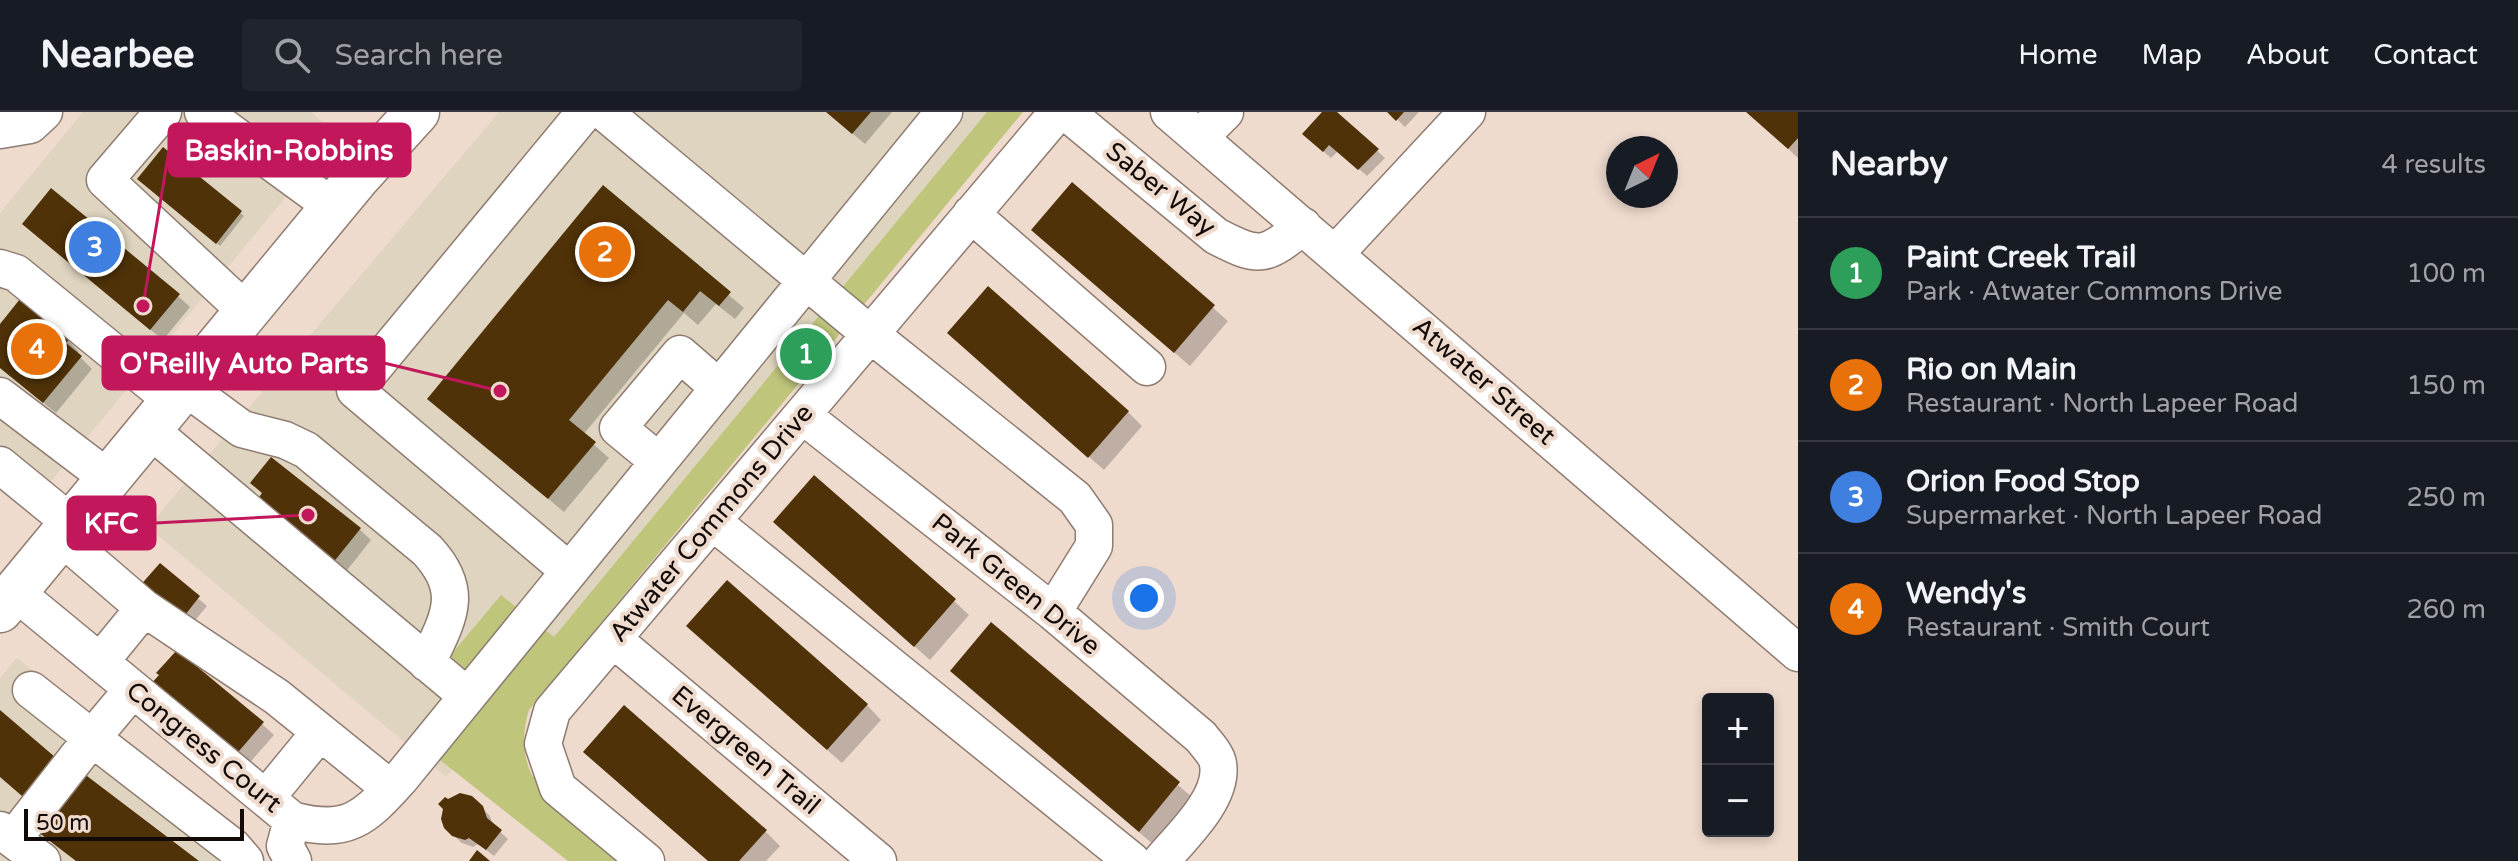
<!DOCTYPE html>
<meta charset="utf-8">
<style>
body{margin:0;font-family:"Varela Round",sans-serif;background:#20242c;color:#f1f3f6}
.controls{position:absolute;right:24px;bottom:24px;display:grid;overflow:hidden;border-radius:8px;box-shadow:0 4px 12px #0003}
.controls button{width:72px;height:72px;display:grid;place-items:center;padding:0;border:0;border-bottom:2px solid #363941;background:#171b24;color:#f1f3f6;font:40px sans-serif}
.compass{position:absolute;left:1606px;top:24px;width:72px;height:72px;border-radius:50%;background:#171b24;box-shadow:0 4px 12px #0003;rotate:43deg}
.scale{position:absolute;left:24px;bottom:20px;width:220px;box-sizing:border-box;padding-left:8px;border:4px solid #110a07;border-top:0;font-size:22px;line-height:28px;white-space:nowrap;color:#110a07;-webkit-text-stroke:6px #efdace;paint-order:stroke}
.you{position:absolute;left:1144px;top:486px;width:28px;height:28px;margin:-20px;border:6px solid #fff;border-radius:50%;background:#1a73e8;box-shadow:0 0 0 12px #1a73e833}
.badge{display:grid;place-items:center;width:52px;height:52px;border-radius:50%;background:#0b8043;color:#fff;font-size:26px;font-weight:700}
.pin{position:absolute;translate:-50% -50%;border:4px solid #fff;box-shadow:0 2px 8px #0006}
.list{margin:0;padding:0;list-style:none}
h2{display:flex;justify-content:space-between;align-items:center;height:104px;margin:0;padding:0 32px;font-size:34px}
h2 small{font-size:26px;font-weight:400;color:#9ea1a6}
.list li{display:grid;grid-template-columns:52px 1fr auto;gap:24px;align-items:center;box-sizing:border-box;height:112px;padding:0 32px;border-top:2px solid #363941}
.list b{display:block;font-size:30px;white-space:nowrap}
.list p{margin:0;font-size:26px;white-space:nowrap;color:#9ea1a6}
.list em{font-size:26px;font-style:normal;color:#9ea1a6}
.icon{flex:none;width:44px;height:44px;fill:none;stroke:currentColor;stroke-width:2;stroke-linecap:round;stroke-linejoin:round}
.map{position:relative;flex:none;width:1798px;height:749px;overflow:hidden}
header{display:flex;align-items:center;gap:48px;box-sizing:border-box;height:112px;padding:0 40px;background:#171b24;border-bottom:2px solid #363941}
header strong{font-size:38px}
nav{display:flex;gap:44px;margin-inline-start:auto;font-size:28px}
.search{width:560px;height:72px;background:#20242c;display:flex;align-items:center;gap:20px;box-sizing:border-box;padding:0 28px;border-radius:8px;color:#9ea1a6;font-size:30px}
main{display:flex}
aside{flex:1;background:#171b24}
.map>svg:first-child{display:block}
</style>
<header>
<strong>Nearbee</strong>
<div class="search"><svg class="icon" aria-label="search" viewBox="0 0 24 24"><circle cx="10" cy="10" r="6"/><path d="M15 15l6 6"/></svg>Search here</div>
<nav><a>Home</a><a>Map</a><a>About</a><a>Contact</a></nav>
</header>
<main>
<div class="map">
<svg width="1798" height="749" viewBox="0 0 1798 749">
<rect width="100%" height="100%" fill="#efdace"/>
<path fill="#ded4bf" d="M83,0H311L337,23L47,374L0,335V101Z
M499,0H1008L446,665L148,415Z
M17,546L242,722L258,749H0V566Z"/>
<path fill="#bfc57b" d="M987,0H1023L529,598C523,617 522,639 530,659C537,678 612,733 632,749H568L435,644L490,577L450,544L501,483L554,525Z"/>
<path fill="#0003" d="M827,0H892L865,32Z
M1324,0H1334L1385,46L1367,64L1338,39L1331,46L1312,30Z
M1390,0H1419L1405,15Z
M1748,0H1798V46Z
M163,38L244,104L220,134L143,70Z
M1072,73L1228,209L1190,254L1049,132Z
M603,76L744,196L735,207L716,192L698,213L684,201L583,323L609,346L564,400L429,287Z
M36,123L178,184L190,195L163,228Z
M0,215L68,228L79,240L77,242L92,257L56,301L0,256Z
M964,235L1128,300L1142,314L1104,358Z
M264,383L359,417L371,428L344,462Z
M790,424L954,489L969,503L930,548Z
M160,454L207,494L187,518Z
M992,513L1193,686L1154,733L967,574Z
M703,529L867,593L881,608L842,651Z
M162,563L262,612L274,623L245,656Z
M471,685L490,704L493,713L508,727L494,744L478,732L473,735L462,731L454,724Z
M765,719L780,734L766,749H709Z"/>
<path fill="#4f3208" d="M826,0H871L852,22Z
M1322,0H1337L1379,37L1358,58L1329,33L1323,40L1302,22Z
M1387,0H1404L1396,9Z
M1746,0H1798V26L1788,37Z
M163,35L242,99L216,132L137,67Z
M1072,70L1215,193L1174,241L1031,118Z
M603,73L731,180L719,194L700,179L683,200L668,188L569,308L596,330L548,387L427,287Z
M51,76L180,182L150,218L22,112Z
M988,174L1129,299L1088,346L947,221Z
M20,187L69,227L66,231L82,244L43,291L0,256V212Z
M271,345L361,416L332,452L255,391L262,381L250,371Z
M814,363L956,487L914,535L773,410Z
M160,451L200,484L178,512L138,476Z
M727,468L868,592L827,638L686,514Z
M991,510L1180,670L1139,720L950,559Z
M177,538L264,610L233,646L149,574L159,563L156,561Z
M624,593L767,718L739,749H708L583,640Z
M0,598L55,645L22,684L0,665Z
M83,661L199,749H76L38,720Z
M460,681L472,684L483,694L487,706L502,718L486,738L469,726L465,728L452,724L444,716L441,707L443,697L438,692L445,685L448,687Z
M477,738L490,749H469Z"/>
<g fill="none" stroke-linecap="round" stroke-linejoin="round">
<defs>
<path id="minor" d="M163,0L105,68L247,200
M203,0L333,95
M604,0L870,222L1075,386L1094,413V434L1053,500
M1066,0L1216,124C1260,147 1265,145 1303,114
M1169,0L1798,541
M0,18L30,13L44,0
M1199,26L1225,0
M971,102L1147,255
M1335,142L1467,0
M0,156L16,161L173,289
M185,275L242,317L285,328L306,338L427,438C466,480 448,506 427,551
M0,284L108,366
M802,303L1053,500L1201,625C1207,633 1217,643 1218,652C1224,686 1181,725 1161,749
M149,317L466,583
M658,349L618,316L680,242L718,275
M0,353L71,411
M713,410L1132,749
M60,424L144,496L277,585L391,677
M568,458L355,278L585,0
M15,480L292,708C347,723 364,707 400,667L944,0
M613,527L878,749
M100,550L144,496
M133,577L92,626L233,735L245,749
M266,686L320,620
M292,708L285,734L293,749
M0,718L42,749
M13,727L92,626L31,578
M646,749L558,676L543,632L552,599L1058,0"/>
<path id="major" d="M0,498L357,66L417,0"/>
</defs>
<use href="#minor" stroke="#8f7c71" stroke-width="39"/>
<use href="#major" stroke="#8f7c71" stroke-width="47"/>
<use href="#minor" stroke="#fff" stroke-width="36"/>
<use href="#major" stroke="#fff" stroke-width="44"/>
</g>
<g text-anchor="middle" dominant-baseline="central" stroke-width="8" stroke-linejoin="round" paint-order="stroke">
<g font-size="26" fill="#110a07" stroke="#efdace">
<text transform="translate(1161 77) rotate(39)">Saber Way</text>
<text transform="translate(1484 269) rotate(41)">Atwater Street</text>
<text transform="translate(711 411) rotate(-50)">Atwater Commons Drive</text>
<text transform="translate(1016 472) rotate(39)">Park Green Drive</text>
<text transform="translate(204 635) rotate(39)">Congress Court</text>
<text transform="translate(746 638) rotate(40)">Evergreen Trail</text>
</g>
</g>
<path fill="none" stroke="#c2185b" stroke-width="3" d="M143 194L169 38M500 279L384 251M308 403L155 411"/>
<g fill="#c2185b" stroke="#efdace" stroke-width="3">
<circle cx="143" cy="194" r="8"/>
<circle cx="500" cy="279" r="8"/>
<circle cx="308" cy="403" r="8"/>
</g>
<g fill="#c2185b" stroke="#c2185b" stroke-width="3">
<rect x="169" y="12" width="241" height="52" rx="8"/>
<rect x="103" y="225" width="281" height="52" rx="8"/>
<rect x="68" y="385" width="87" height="52" rx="8"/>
</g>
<g font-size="28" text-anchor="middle" font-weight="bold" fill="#fff">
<text x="289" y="48">Baskin-Robbins</text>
<text x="244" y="261">O'Reilly Auto Parts</text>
<text x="111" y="421">KFC</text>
</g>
</svg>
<div class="controls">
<button>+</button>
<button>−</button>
</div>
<svg class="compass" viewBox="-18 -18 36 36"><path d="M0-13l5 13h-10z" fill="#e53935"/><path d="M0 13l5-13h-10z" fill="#9ea1a6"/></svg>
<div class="scale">50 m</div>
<div class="you"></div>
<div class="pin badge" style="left:806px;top:242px;background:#2e9e5b">1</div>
<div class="pin badge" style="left:605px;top:140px;background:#e8710a">2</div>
<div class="pin badge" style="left:95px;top:135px;background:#3f7fe0">3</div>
<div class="pin badge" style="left:37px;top:237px;background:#e8710a">4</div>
</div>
<aside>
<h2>Nearby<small>4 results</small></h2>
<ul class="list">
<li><span class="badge" style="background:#2e9e5b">1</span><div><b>Paint Creek Trail</b><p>Park · Atwater Commons Drive</p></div><em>100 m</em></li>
<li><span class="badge" style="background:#e8710a">2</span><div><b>Rio on Main</b><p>Restaurant · North Lapeer Road</p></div><em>150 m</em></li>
<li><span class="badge" style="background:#3f7fe0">3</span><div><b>Orion Food Stop</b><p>Supermarket · North Lapeer Road</p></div><em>250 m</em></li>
<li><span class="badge" style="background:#e8710a">4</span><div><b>Wendy's</b><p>Restaurant · Smith Court</p></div><em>260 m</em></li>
</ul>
</aside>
</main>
